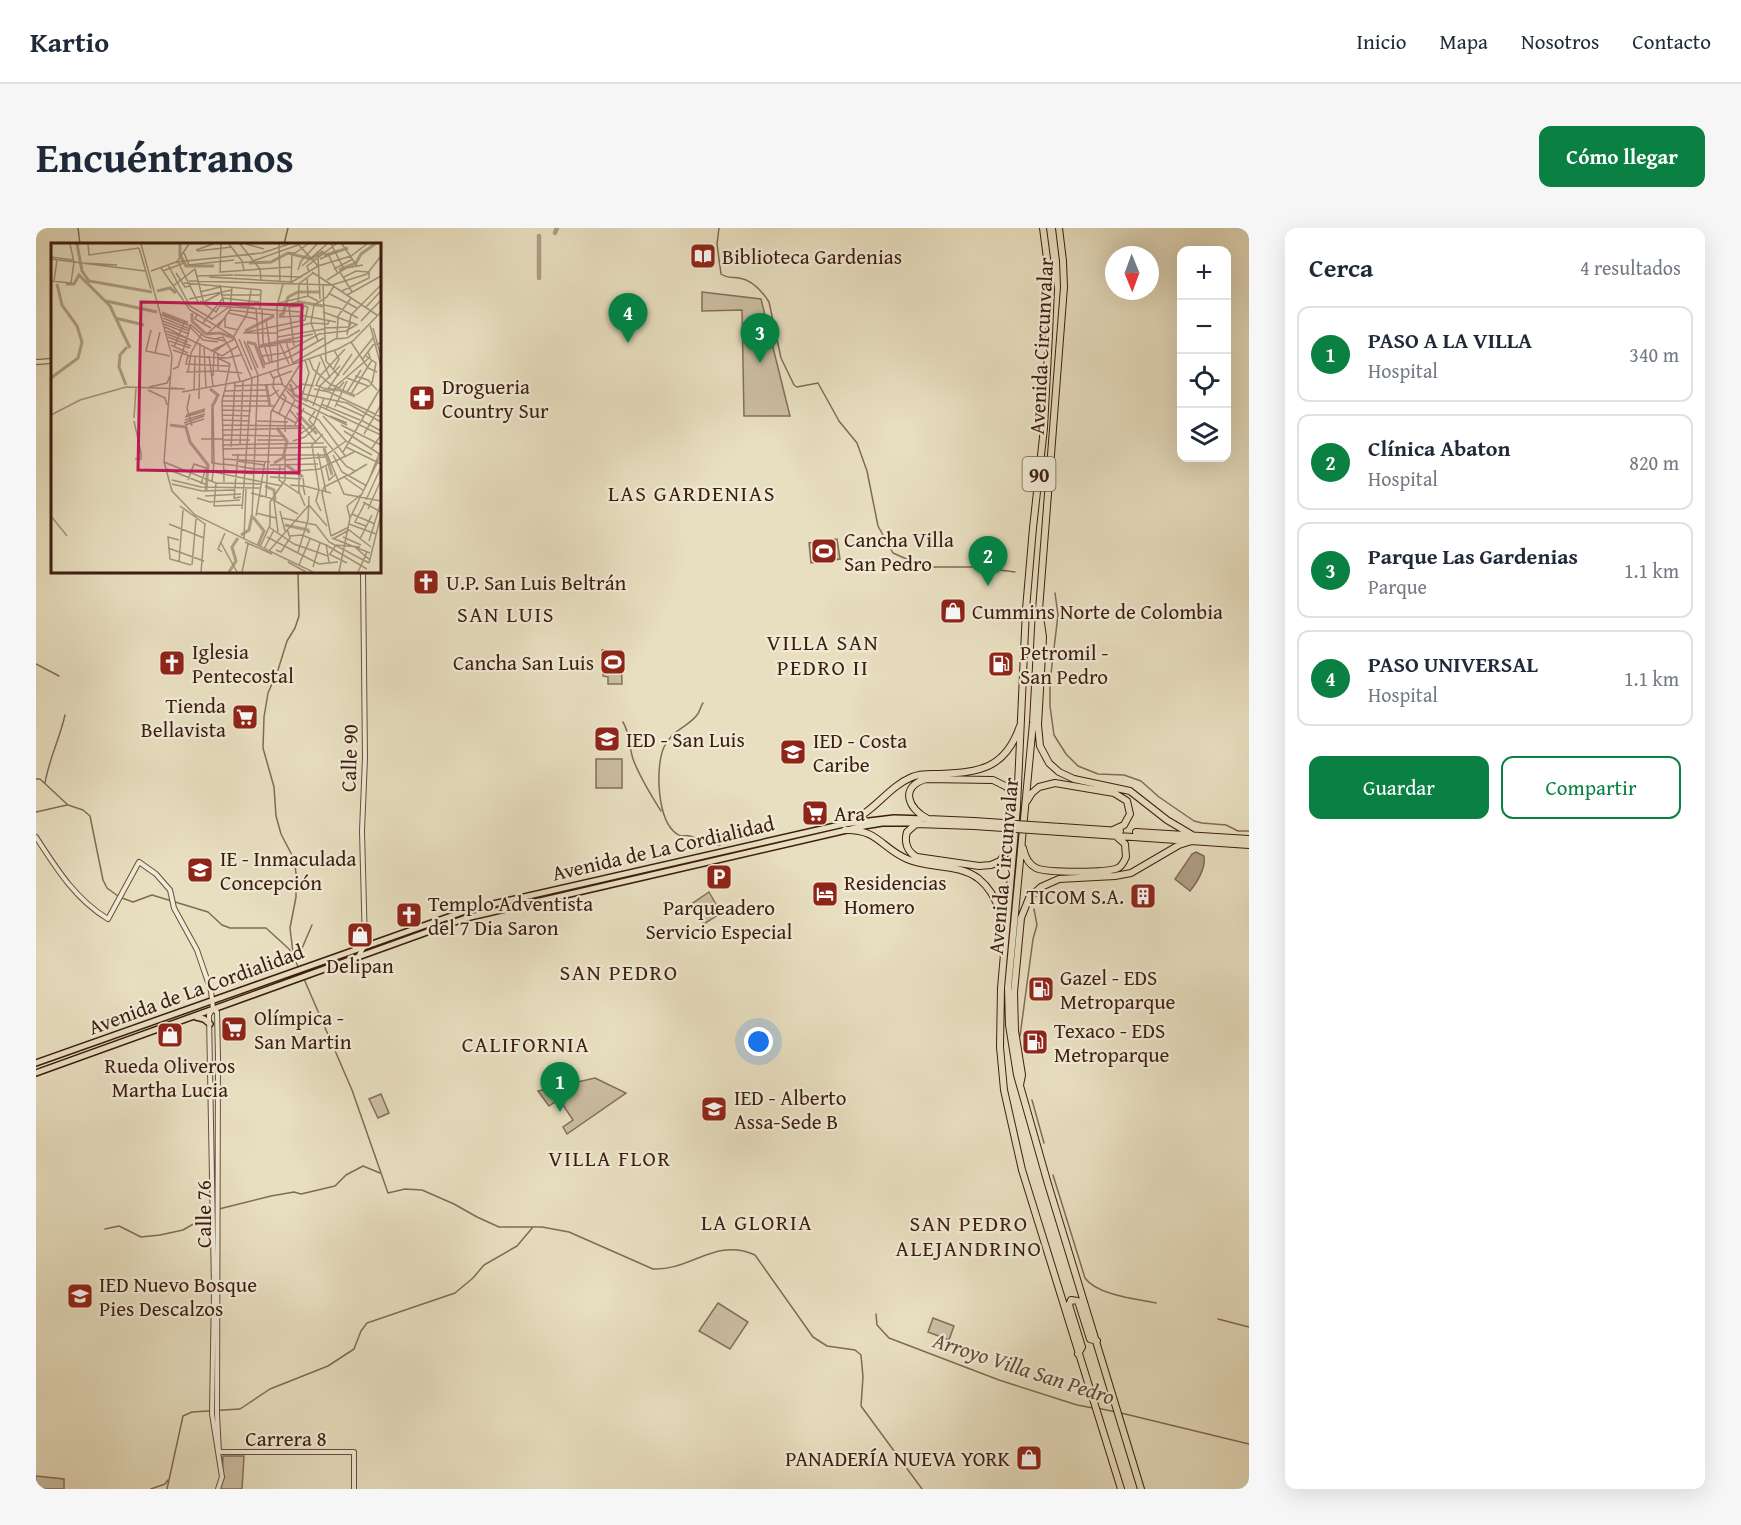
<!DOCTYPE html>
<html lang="es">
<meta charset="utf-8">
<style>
body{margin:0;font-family:"Gentium Book Plus",serif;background:#f6f6f7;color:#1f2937}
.controls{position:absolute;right:18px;top:18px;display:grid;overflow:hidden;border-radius:12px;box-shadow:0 6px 24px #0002}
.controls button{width:54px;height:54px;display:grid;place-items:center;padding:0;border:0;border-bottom:2px solid #e0e1e3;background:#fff;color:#1f2937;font:30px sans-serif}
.compass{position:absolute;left:1069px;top:18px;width:54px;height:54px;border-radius:50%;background:#fff;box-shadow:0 6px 24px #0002;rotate:179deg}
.you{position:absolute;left:723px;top:814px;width:21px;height:21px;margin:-15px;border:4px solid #fff;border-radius:50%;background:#1a73e8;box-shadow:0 0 0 9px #1a73e833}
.badge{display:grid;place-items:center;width:39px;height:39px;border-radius:50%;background:#0b8043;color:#fff;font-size:20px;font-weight:700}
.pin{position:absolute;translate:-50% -50px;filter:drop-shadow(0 2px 3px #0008)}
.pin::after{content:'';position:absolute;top:32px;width:21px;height:18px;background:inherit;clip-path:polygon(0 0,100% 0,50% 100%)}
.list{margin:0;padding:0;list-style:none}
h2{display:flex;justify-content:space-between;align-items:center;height:78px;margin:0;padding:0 24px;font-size:26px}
h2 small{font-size:20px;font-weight:400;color:#747a83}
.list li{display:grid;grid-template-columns:39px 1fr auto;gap:18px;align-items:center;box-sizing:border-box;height:96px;margin:0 12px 12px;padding:0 12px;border:2px solid #e0e1e3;border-radius:12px}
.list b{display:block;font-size:22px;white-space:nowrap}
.list p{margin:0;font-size:20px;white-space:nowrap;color:#747a83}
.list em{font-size:20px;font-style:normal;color:#747a83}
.actions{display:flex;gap:12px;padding:18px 24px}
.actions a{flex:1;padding:14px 0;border:2px solid #0b8043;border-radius:12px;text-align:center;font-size:21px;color:#0b8043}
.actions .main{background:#0b8043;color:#fff}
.icon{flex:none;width:33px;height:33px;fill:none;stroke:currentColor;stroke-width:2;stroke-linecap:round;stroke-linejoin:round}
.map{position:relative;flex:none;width:1213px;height:1261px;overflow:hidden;border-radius:12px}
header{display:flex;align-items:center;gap:36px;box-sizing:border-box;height:84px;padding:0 30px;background:#fff;border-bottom:2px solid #e0e1e3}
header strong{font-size:28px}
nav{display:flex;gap:33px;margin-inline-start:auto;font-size:21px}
.intro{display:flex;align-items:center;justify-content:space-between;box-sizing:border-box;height:144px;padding:0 36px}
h1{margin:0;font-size:42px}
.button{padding:15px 27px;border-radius:12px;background:#0b8043;color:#fff;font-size:21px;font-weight:700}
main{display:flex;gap:36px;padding:0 36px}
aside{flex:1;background:#fff;border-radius:12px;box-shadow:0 6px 24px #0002}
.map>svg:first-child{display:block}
</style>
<header>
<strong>Kartio</strong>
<nav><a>Inicio</a><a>Mapa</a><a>Nosotros</a><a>Contacto</a></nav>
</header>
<div class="intro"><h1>Encuéntranos</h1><a class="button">Cómo llegar</a></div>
<main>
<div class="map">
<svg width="1213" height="1261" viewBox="0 0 1213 1261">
<rect width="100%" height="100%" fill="#e8dfc0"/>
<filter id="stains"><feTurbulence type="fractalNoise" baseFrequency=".00333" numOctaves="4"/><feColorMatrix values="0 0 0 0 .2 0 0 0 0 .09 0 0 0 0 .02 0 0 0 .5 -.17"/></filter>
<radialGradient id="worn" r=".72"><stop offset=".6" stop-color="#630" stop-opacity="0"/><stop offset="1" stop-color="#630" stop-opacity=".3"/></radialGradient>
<path fill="#cbbea2" stroke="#846e59" stroke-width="1.5" d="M666,64L725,71L754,188H708L706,82L666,83Z
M801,311L804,331L775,335L773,315Z
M566,422H585L586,456H572V449L567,448Z
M560,531H586V560H560Z
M673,664L685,685L668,696L654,677Z
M559,850L590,865L531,906L527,899L537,892L525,874L521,876L519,874L513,878L502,863Z
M345,866L353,885L342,890L333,871Z
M682,1075L712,1094L694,1121L663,1103Z
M897,1090L918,1098L913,1112L892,1104Z
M187,1228H208L206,1261H184L186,1249Z
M0,1248L28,1251V1261H0Z"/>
<path fill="#ae9d84" stroke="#816a56" stroke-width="1.5" d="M1160,624L1168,628C1170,641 1162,653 1154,663L1139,651L1156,626Z"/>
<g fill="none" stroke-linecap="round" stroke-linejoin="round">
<path stroke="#816a56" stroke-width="1.5" d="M42,0L44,16
M683,0L681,16L685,46C690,50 696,49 703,50C717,52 726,63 733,74L745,130L758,157L761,159L782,155L803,193L821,215L831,243L842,298L857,325L875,333L897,339H940L979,344
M248,16L252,0
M1019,365L1022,387L1014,454V478L1018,507L1030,526L1042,538L1062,546L1088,547L1105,553L1123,569L1158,593L1166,595L1190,597L1202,603H1213
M0,436L23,448
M667,475C664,479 664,484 661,487C652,499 636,502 628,519C619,539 621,593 641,606C646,610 649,606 654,608C668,613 668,616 684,617
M587,494C594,506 593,519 597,531C604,550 615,567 625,583
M0,551H4L32,577L47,582L54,588L67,652L71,660L82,668
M9,555C13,531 24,510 29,487
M0,584L31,577
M86,670L97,674L116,667L172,684L186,697L194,700H230L253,721L266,746
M257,725L254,700L260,669V645L258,631L245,606L240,588L238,559L227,520L228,489L232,465L242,442L251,413L259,400L263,388L262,344
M261,732L276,697
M268,751L316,862L352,965L369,961L386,962L418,976L441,989L463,999H506L533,1004L617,1041C654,1043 680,1009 719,1027L777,1109L791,1118L819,1122L825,1127L827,1149L825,1178L886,1261
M984,808L997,711L1001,697L998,681
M996,872L1008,915
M1017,947L1049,1050C1061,1067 1100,1071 1120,1075
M183,981L235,968L258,964L265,966L299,958L310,947L327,938L344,945
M69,1001L83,998L105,1009L124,1007L147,1002L176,985
M840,1086L841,1097L853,1110L963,1152L1041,1177L1057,1180
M1182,1091L1213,1099
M1061,1180L1080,1184
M1085,1185L1213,1216
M115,1261L129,1256L132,1252
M131,1261L147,1188L156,1184L204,1181L234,1161L292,1138L318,1121L325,1103L331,1095L419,1065L437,1050L448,1037L481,1018L497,999"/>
<path stroke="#ae9d84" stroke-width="4.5" d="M519,5L521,0
M503,50V8"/>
<defs>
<path id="minor" d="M0,134L16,133
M0,609C20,640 39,671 72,691L103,634L120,646L134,662L138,680L161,722L175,763L177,781L173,787L178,1060L176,1186L186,1249L182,1261
M323,727L329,717L326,603L329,530L327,344
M178,782L181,784L182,829L181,1186L183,1225
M182,1224H318V1261"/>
<path id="major" d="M160,789L168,791L174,796
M0,835L435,681L808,596L858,590L890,591
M0,845L430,690L828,598L846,595H883"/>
<path id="highway" d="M1007,0L1015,61L1013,106L1008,200L997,300L990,381L981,579L965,760L964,819L968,862L986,942L1085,1261
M1023,0L1027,33L1028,59L1003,382L997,495L972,760L973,797L981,847L1012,956L1105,1261
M1005,395L1007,409L1002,497L1004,518L1013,535L1023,544L1038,551L1094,563L1131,592L1158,608
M991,573L996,565L1003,559L1019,555L1078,565L1091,573L1094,586L1088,597L1077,602
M938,593L892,591C872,581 863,559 890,551L957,552L971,559L981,576
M808,596C838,586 850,560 876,549C885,545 895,546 904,546C944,544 969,541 984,498
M938,598L880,596L871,604C868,614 871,624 881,629L943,638L955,637L964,633L977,614
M1025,599L1084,603
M809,602C842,601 845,620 871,631C894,641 922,635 943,651C958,663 961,679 970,694
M1024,604L1213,617
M1100,604L1213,611
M987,620C989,629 992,636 1000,640C1010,645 1072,645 1082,640C1086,638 1088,634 1090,629L1089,616L1081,609
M984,857L986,847L979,803L978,764L985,690L993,670L1005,659L1023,651L1079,648L1095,645L1143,617L1159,612
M1042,1126L1046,1119L1033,1077L1035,1072L1042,1073L1054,1111L1061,1113"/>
</defs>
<use href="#minor" stroke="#684e3c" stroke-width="6"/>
<use href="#major" stroke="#3d1d10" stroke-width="8"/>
<use href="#highway" stroke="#3d1d10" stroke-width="8"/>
<use href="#minor" stroke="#f0ead6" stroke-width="4"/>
<use href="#major" stroke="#e8dfc0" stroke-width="5"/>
<use href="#highway" stroke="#e8dfc0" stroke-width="6"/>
<defs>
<path id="highway-bridge" d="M938,593L1025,599
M938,598L1024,604"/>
</defs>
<use href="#highway-bridge" stroke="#3d1d10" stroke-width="8" stroke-linecap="butt"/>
<use href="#highway-bridge" stroke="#e8dfc0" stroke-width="6"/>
</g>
<defs>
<symbol id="library-square" viewBox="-11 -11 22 22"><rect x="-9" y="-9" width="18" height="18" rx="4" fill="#8f2418" stroke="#f0ead6"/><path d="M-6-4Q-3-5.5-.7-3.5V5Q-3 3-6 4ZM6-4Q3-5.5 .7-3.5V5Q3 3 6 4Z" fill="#fff"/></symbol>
<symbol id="pharmacy-square" viewBox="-11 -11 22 22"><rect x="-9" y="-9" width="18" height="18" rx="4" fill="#8f2418" stroke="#f0ead6"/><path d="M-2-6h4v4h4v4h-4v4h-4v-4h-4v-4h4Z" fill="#fff"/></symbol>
<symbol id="stadium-square" viewBox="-11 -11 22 22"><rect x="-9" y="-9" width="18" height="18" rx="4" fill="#8f2418" stroke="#f0ead6"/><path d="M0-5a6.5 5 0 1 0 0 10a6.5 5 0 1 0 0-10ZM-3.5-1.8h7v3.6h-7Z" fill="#fff"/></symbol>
<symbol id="church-square" viewBox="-11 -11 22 22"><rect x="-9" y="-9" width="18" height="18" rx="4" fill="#8f2418" stroke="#f0ead6"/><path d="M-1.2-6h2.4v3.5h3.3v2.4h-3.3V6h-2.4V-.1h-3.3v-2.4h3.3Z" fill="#fff"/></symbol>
<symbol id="shop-square" viewBox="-11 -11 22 22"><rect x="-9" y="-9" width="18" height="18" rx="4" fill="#8f2418" stroke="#f0ead6"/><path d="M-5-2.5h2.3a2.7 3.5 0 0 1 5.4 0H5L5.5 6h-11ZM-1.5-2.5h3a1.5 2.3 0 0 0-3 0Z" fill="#fff"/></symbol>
<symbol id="fuel-square" viewBox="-11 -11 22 22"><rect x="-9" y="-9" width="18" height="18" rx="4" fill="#8f2418" stroke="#f0ead6"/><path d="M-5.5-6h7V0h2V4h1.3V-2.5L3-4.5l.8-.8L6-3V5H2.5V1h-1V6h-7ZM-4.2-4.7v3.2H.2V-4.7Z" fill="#fff"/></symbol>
<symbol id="supermarket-square" viewBox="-11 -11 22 22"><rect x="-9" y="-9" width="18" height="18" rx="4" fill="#8f2418" stroke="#f0ead6"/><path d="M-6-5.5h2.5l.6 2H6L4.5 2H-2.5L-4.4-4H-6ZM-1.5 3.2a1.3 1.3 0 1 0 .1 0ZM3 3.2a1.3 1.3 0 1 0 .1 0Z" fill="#fff"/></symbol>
<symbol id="school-square" viewBox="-11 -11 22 22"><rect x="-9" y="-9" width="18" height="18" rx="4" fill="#8f2418" stroke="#f0ead6"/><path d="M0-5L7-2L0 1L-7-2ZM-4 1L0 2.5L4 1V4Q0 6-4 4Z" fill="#fff"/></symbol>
<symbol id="parking-square" viewBox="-11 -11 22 22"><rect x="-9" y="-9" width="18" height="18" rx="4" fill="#8f2418" stroke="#f0ead6"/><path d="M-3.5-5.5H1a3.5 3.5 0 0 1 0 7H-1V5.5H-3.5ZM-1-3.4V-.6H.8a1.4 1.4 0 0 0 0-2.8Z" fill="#fff"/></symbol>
<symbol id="hotel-square" viewBox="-11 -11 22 22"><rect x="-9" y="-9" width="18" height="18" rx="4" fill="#8f2418" stroke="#f0ead6"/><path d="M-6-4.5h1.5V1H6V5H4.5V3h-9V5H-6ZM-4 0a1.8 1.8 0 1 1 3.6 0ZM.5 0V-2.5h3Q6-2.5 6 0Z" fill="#fff"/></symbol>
<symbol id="building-square" viewBox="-11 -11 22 22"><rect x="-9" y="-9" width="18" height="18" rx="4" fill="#8f2418" stroke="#f0ead6"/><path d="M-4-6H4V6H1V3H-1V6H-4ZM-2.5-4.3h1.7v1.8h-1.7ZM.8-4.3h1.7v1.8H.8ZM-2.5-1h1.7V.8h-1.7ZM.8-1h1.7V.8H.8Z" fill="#fff"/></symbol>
</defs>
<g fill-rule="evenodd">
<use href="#library-square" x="652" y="13" width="30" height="30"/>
<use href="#pharmacy-square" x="371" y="155" width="30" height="30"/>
<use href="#stadium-square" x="773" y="308" width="30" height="30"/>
<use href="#church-square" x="375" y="339" width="30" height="30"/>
<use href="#shop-square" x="902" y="368" width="30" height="30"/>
<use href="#stadium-square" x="562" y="419" width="30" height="30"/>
<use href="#church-square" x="121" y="420" width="30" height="30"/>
<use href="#fuel-square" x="950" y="421" width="30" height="30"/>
<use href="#supermarket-square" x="194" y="474" width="30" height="30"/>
<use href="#school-square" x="556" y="496" width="30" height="30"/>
<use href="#school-square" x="742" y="509" width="30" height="30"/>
<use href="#supermarket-square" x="764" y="570" width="30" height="30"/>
<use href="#school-square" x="149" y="627" width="30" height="30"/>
<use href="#parking-square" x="668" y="634" width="30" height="30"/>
<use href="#hotel-square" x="774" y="651" width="30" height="30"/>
<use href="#building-square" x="1092" y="653" width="30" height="30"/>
<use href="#church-square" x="358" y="672" width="30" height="30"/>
<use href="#shop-square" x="309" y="692" width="30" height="30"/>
<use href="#fuel-square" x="990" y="746" width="30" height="30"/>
<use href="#supermarket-square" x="183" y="786" width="30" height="30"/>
<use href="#shop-square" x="119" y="792" width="30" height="30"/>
<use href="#fuel-square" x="984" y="799" width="30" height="30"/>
<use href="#school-square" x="663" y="866" width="30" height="30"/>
<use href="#school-square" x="29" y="1053" width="30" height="30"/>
<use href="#shop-square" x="978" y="1215" width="30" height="30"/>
</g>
<g text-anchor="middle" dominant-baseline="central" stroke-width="4.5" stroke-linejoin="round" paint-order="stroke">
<rect fill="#f0ead6" stroke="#735a4b" stroke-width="1.5" x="986.5" y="229" width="33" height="34" rx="4.5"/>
<g font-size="20" font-weight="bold" fill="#3d1d10">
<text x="1003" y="246">90</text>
</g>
<g font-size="21" fill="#3d1d10" stroke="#f0ead6" text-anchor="start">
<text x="686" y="28">Biblioteca Gardenias</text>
<text x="406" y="158">Drogueria<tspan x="406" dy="24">Country Sur</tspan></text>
<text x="808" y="311">Cancha Villa<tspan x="808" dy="24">San Pedro</tspan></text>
<text x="410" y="354">U.P. San Luis Beltrán</text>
<text x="936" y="383">Cummins Norte de Colombia</text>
<text x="156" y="423">Iglesia<tspan x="156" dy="24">Pentecostal</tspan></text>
<text x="984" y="424">Petromil -<tspan x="984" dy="24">San Pedro</tspan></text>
<text x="558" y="434" text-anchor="end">Cancha San Luis</text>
<text x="190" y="477" text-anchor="end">Tienda<tspan x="190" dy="24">Bellavista</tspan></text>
<text x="590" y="511">IED - San Luis</text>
<text x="777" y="512">IED - Costa<tspan x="777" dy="24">Caribe</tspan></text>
<text x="798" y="585">Ara</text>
<text x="184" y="630">IE - Inmaculada<tspan x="184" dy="24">Concepción</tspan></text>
<text x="808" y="654">Residencias<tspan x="808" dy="24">Homero</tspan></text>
<text x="1088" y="668" text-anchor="end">TICOM S.A.</text>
<text x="392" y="675">Templo Adventista<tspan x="392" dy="24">del 7 Dia Saron</tspan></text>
<text x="683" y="679" text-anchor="middle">Parqueadero<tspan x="683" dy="24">Servicio Especial</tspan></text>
<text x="324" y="737" text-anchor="middle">Delipan</text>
<text x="1024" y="749">Gazel - EDS<tspan x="1024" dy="24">Metroparque</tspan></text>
<text x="218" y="789">Olímpica -<tspan x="218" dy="24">San Martin</tspan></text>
<text x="1018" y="802">Texaco - EDS<tspan x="1018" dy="24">Metroparque</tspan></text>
<text x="134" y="837" text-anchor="middle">Rueda Oliveros<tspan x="134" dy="24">Martha Lucia</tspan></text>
<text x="698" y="869">IED - Alberto<tspan x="698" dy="24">Assa-Sede B</tspan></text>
<text x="63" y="1056">IED Nuevo Bosque<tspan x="63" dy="24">Pies Descalzos</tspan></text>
<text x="974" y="1230" text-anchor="end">PANADERÍA NUEVA YORK</text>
</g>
<g font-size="21" fill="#3d1d10" stroke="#f0ead6">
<text transform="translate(1005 118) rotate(-87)">Avenida Circunvalar</text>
<text transform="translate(313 530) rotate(-88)">Calle 90</text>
<text transform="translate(627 620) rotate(-13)">Avenida de La Cordialidad</text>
<text transform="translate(967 638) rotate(-85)">Avenida Circunvalar</text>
<text transform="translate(160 761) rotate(-20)">Avenida de La Cordialidad</text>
<text transform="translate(167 986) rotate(-90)">Calle 76</text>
<text x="250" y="1210">Carrera 8</text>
</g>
<g font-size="22" letter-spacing="1.5" fill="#3d1d10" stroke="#f0ead6">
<text x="656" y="265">LAS GARDENIAS</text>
<text x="470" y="386">SAN LUIS</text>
<text x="787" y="414">VILLA SAN<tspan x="787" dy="25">PEDRO II</tspan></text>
<text x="583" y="744">SAN PEDRO</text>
<text x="490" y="816">CALIFORNIA</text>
<text x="574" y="930">VILLA FLOR</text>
<text x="721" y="994">LA GLORIA</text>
<text x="933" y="995">SAN PEDRO<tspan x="933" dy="25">ALEJANDRINO</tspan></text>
</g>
<g font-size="22" font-style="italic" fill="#654a39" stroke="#f0ead6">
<text transform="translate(988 1140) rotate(18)">Arroyo Villa San Pedro</text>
</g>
</g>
<g transform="translate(15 15)">
<rect width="330" height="330" fill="#e8dfc0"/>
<path fill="none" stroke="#ae9d84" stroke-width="3" d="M26,1L31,28L38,38L101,49M129,1V12L135,23H163M198,20L220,19L237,10L260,16L271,9L275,12L297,5M288,27L305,20L310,11L324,1M31,35L59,63L79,105M15,41H23L28,32L31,35M106,48L119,45L125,50M55,58L106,69M233,63L249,59L272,63M111,70L137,80M141,70V78L155,91L169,90L183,95M228,72L232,71L237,54L247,49H268M64,75L93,82M194,88L223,73M196,99L204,101L213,125M209,103L241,96M0,135L27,115L31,99L26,83L11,62L6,41M215,141L219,163M239,141L243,152L255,157M75,142L68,124L69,112L76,104M159,146L167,152L161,164M272,146L289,147L304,153M246,170L266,191M119,182L135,184L139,199L157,222L155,248M273,205L281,232M223,220L232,215L236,198L226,185M235,222L252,234M214,243L223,247L224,257M202,274L213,288L207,302M234,282L257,287L258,290M190,292L198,287L201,272M178,329L185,318L181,304L187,295"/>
<path fill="none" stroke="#a4917a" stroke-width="1.5" d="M37,1L38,12L88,5M90,1L121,113L113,219L121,248L144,272L262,329M178,1L191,18L193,28M189,1L209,26L210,37M195,1L213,6M228,1L229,39M247,1L267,23M280,1L293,26M291,1L306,23M88,5L100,46M145,7L162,1M146,8L181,4M133,10L138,22L183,17M237,10H244L257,1M277,11L287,31M267,12L269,56M0,14L22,17M0,16L94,28M269,16L288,8M127,19L147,59M31,20L66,22M125,20L138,1M184,20L199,19L247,2M117,22L139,63L161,76M251,23L276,1M110,25L139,67L183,94L201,136L191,266M283,26L302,16M247,27L250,18L266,1M100,28L125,19L211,10L238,1M112,28L133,20M169,29L240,24M258,29L256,23L285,1M261,29L326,72M289,29L301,49M125,30L134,44L140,43M169,30L170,1M183,32L251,34M145,33L182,32M158,34L241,39L267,23L300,13L316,1M256,34L257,53M293,34L305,28L317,29M276,37L295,25L312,22M0,38L20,40L23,19L19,1M3,38L6,17M138,38L281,42L316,31L330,13M133,40L210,47M240,40L241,12M232,41L226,63L227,128L232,142L240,148L251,141L263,143M169,42L173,61M272,42L275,118L288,133M122,43L144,26L153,61M291,48L318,35V29M149,49L169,44M279,51L306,65M170,52H209M296,52L330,33M171,55L208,59M138,56L181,47M149,58L165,69L169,62M153,59L170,50M168,60L204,65M228,60L257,53L267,58M273,62L288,65L307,75M169,63L250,69M315,64L330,48M205,65L208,105L214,121L239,114L273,95M209,66L210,47M211,66L212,99L219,120M179,67L223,72M272,69L307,82M178,70L205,76M146,71L144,76L160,85M111,72L139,83M249,72L285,79M228,74L249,73M112,75L139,86M174,75V84L187,87M160,77L178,64M215,77L221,119M112,78L138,88M310,78L330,57M152,80L172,55M113,81L138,91M139,81L154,94L174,98M319,82L330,123M114,84L171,113L187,103M139,84L152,97L167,99M167,84L179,67L181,44M273,85L298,84L300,80M322,85L329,110M100,87L95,108L119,113M115,88L138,96M227,88L260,80L277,81L278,77M250,89L249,73L253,63L257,64M192,90L254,77L257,64M193,90H227M116,91L137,99M156,91L175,74M296,92L300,72L330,42M183,93L196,71L200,47M117,94L140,103M227,94L273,86M286,95L287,73L300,55M164,96L172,94L180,107L189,138M188,96L201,127M241,96L262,91M118,98L139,105M193,98L207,132M267,98L260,80L263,62L276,54L283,43M228,99L238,121M235,99L242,120L284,96L296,95L309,87M300,99L317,125L326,129M196,100L207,125M227,100L251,98M120,102L137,110M243,103L238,64L247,63L248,41L262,30M123,104L134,78M208,104L226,102M153,105L155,145M122,107L139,113L176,115L190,112M160,108L184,96M104,110L109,89M137,112L135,121L178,123M269,112L279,135M158,113L162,143M211,113L233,110L268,91L295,88L305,82M315,113L325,120L321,140M167,115L179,121L175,140M258,116L262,126L279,141L288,145L293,139M311,117L322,102L330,100M122,126L127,124L140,81M282,127L288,116L283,107M168,128L191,130M135,129L167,128V111M137,129L140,110L151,90M219,129L222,135L241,128M292,132L322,95M162,133L163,109L176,100M304,133L317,137L326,147M223,135L222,144L228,154L268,177L295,214M296,135L317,143M240,137L253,151L296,160L330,179M183,143L232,141M98,144L116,140L119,133M272,145L265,142L270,132L294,106M263,146L278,149L330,174M277,146L301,111M97,147L114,155L116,162M143,147L144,113M235,147L244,157L296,182M174,148L216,147M131,149L192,138L287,106L302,98L330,69M296,149L310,127M139,151L136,165L141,183M300,151L321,117M305,152L321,141M171,153H219L228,147M148,156L149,100M256,157L330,192L321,205M171,158H219M255,159L269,119M270,161L309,177M285,161L312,173M171,163H223M262,163L269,143L289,123M284,164L296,138M247,166L258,130L254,117M172,167L200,168M221,167L245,180M239,167L264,198M275,167L285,143L319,114L317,109M264,168L258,177L295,223L304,228M228,170L235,155L232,151M0,172L29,157L75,144L134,146L120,145M135,172L154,166M171,172L199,173M272,173L295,198L321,212M279,173L296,180M134,174L154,168M83,175L85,145M134,177L154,171M171,177L199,178M310,177L330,188M83,178L90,210V216H84M206,178L237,179M133,180L153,173M134,182L153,176M171,182L248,183V250M244,182L253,165M290,182L330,202M172,187L253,185M293,188L330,212M234,189V176L244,157M313,191L330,162M171,192L234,193M248,192L263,181L273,155M150,196H171M171,197H199M206,197H234M242,198L254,194L265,184M171,202L273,200M189,202L192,138M180,204L184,140M295,204L330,221M171,206L276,204M292,209L330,144M267,210L275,249M187,211L183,255L190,254M276,211L293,251L330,258M181,212H275L295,198M282,212L291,229L316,243M172,216L219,219M234,217L274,214M187,218L213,222M113,219L165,240L163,263L191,262M219,222L267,221M229,222L228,237L249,251L254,263M275,224L278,237L285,231M116,226L154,241M213,226H234M172,227L203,231M163,229L231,243M215,229L234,230M234,229L268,226L303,209M298,232L316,221M219,234L250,236M293,234L313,248M252,235L253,243L280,250M121,237L150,244L210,245M137,237L143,221L155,225L150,241M161,238L163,220L162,165H161V220H163L168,221L181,222L203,226H213M173,239L171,158L175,142M317,239L328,211M165,240L211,241M121,241L151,248L183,247M239,242L252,243L254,252M273,244L271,250L280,293M273,244L297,232M200,250L219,255L247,271M154,253L190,251M215,254L220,169L251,118M146,255L159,259L189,257M223,257L227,289M315,257L330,224M312,259L330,269M314,260L304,279L315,283M258,262L276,283M129,263L154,281M317,266L330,237M229,268L234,288M270,268L265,258L268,247L261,202L272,191M205,270L225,275M301,271L324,281M0,273L16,293M201,273L207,132M205,273L214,218M231,275L265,282L278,299L318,320M299,275L296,263L312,250M118,281L153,295M298,281L325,291M218,284L243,301L277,313M239,293L251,292L275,302L316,326M280,293L298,284M216,294L268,321L287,319M292,294L310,302M281,295L319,310M193,296L195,246M282,296L298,287L320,304M309,296L321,272M128,297L117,294L119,316L140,322M318,298L330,259M194,299L221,311M170,300L186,329M275,301L278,319M209,304L219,282V259L234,237V212M117,305L153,318M305,305L319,317M213,306L223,287M225,307L230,309L239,295L236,286M218,308L258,262M171,309L167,306L174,290M247,309L257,277L258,253M278,311L296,320M279,311L285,302L309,304M128,319L132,267M237,319L255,329M318,320L330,272M141,322L145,276M248,322L259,296M262,324L269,300M150,329L154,280M191,329L197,301M288,329L299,275L330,212M307,329L316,309"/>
<path fill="#c2185b" fill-opacity="0.15" stroke="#c2185b" stroke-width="3" d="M90,59L251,62L248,230L87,227Z"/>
<rect width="330" height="330" fill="none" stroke="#3d1d10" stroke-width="3"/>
</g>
<rect width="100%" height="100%" filter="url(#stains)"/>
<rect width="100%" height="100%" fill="url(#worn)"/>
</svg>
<div class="controls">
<button>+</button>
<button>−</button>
<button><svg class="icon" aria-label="locate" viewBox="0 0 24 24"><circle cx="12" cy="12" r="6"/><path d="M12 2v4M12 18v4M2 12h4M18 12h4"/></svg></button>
<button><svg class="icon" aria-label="layers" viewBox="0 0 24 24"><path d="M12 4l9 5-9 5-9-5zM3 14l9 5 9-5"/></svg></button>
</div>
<svg class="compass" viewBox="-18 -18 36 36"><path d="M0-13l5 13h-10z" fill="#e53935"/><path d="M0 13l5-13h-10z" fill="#747a83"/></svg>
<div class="you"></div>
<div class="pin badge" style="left:524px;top:884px">1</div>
<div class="pin badge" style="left:952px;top:358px">2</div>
<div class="pin badge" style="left:724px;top:135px">3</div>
<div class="pin badge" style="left:592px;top:115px">4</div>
</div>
<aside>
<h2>Cerca<small>4 resultados</small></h2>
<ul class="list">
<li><span class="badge">1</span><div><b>PASO A LA VILLA</b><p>Hospital</p></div><em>340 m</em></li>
<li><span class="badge">2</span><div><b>Clínica Abaton</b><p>Hospital</p></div><em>820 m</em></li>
<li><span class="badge">3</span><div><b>Parque Las Gardenias</b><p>Parque</p></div><em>1.1 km</em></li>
<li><span class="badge">4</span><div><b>PASO UNIVERSAL</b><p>Hospital</p></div><em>1.1 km</em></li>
</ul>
<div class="actions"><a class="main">Guardar</a><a>Compartir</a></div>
</aside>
</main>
